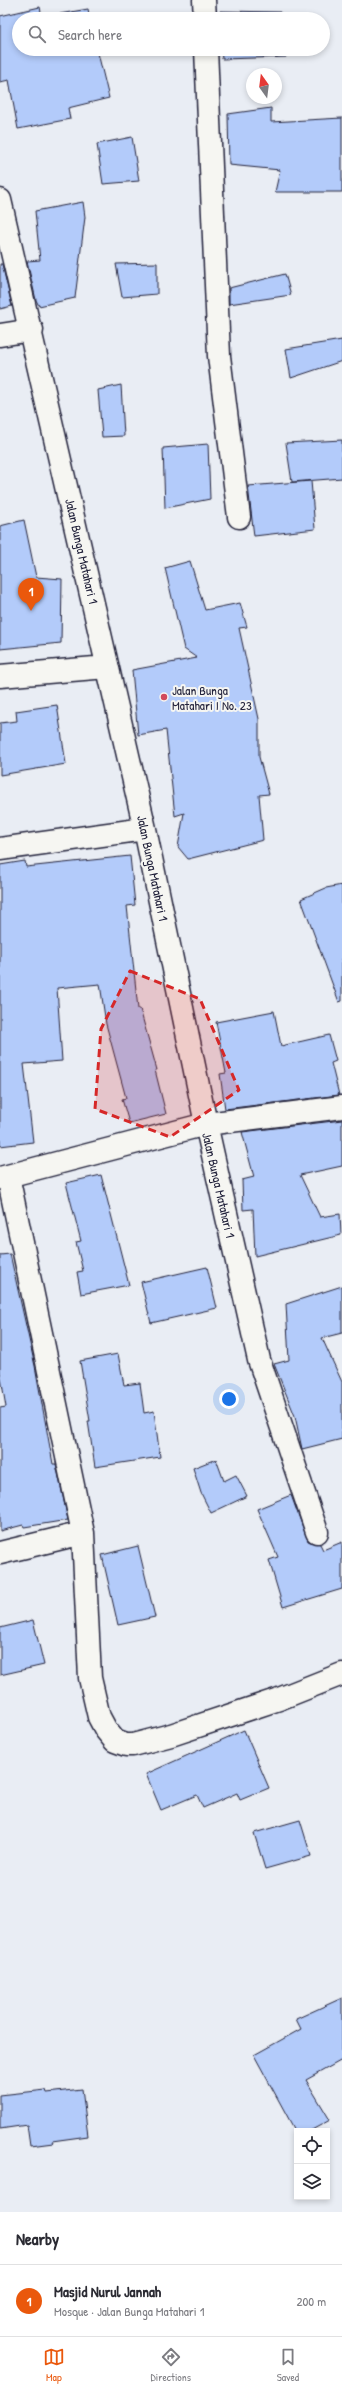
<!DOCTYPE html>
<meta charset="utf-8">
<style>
body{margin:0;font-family:"Patrick Hand",sans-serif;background:#f7f7f7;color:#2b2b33}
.controls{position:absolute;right:12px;bottom:12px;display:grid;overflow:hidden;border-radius:0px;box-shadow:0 2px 6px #0003}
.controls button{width:36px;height:36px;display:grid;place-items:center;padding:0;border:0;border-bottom:1px solid #e1e1e2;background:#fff;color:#2b2b33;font:20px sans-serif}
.compass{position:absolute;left:246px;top:68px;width:36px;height:36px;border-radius:50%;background:#fff;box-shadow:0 2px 6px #0003;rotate:346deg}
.you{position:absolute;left:229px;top:1399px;width:14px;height:14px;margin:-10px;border:3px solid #fff;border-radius:50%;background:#1a73e8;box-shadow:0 0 0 6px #1a73e833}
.badge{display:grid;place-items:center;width:26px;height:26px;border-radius:50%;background:#ea580c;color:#fff;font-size:13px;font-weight:700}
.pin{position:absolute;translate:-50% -33px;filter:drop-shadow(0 1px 2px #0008)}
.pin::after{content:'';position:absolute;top:21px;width:14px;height:12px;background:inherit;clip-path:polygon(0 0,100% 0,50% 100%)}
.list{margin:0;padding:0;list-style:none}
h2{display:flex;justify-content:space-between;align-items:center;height:52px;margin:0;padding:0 16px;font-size:17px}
h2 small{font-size:13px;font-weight:400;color:#7c7c81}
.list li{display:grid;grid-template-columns:26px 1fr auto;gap:12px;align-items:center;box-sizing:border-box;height:72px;padding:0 16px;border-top:1px solid #e1e1e2}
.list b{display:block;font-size:15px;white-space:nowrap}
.list p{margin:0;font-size:13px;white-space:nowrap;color:#7c7c81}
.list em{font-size:13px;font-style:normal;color:#7c7c81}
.icon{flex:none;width:22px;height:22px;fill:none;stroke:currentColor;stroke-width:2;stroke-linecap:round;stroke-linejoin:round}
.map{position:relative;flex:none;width:342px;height:2212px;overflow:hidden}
.search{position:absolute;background:#fff;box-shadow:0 2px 6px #0003;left:12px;right:12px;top:12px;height:44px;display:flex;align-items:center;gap:10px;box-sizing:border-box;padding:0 14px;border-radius:22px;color:#7c7c81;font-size:15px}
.sheet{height:124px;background:#fff}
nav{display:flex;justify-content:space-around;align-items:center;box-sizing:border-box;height:56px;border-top:1px solid #e1e1e2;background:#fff;font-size:11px;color:#7c7c81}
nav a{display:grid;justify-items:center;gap:2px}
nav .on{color:#ea580c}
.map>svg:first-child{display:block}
</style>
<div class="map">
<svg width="342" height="2212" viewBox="0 0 342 2212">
<rect width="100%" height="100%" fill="#e9edf4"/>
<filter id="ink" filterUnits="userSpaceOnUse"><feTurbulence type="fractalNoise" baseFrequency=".025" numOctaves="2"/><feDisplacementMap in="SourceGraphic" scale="8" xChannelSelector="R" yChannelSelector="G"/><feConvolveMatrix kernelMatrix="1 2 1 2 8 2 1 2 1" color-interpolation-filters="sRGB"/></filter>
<g filter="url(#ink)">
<path fill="#b3cbfa" stroke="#22223b" d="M40,7L42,17L88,9L90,19H19V49H97L109,98L68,108L70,119L18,129L9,80L0,82V16Z
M220,11L280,12L281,19H220Z
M221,49H285L286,57L222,59Z
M271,108V122L342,118V192H275L280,170L229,165L228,114Z
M132,137L139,181L103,184L97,144Z
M83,202L85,217L75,298L39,306L36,300L27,261L40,260L35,211Z
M157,263V294L122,297L116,264Z
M0,264H2L12,306L0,309Z
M285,274L291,295L229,304V288Z
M342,340V361L291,378L286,349Z
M121,385L124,436L102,437L98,390Z
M342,440V478L292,482L286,443Z
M208,444L210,499L165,508L163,448Z
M311,481L315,529L254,536L248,486Z
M24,520L36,577L62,579L61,643L0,649V526Z
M190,561L205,610L240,603L247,627L239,628L259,719V757L269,794L259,795L263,840L188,859L178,847L184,813L175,816L166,730L138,735L132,670L197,658L184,649L165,568Z
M57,705L66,764L0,775V723L17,721L16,711Z
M130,856L135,905L127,906L138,1009H140L157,1070H155L166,1114L129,1123L122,1099L126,1098L106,1024L100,984L57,988L62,1061L24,1064L33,1142L0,1146V865L25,861L26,867Z
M342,885V1001L339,1002L301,899L326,888Z
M274,1011L281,1046L329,1035L336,1061L331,1063L339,1095L225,1109L220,1074L226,1073L216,1022Z
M342,1120V1166L300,1175L320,1217L340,1214L341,1235L255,1256L253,1209L243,1210L242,1180L254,1177L242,1132Z
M101,1175L129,1285L81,1294L77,1272L83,1271L76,1242L81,1241L66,1183Z
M10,1254L35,1366L53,1464H56L68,1520L24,1527L23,1525L0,1531V1408L6,1407L0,1372V1255Z
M207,1267L217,1308L151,1323L141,1282Z
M342,1286V1333L322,1338L342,1382V1439L302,1449L295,1416L274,1364L289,1360L286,1304Z
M118,1354L124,1385L140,1383L144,1413L154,1411L160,1457L95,1467L88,1421H90L80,1361Z
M216,1459L224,1481L236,1475L247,1496L211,1513L201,1493L193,1468Z
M291,1495L308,1541L320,1544L323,1550L342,1542V1589L283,1607L269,1560L278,1557L257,1509Z
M138,1546L155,1617L118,1625L102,1555Z
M33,1620L44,1665L0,1675V1628Z
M244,1730L269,1788L240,1800L237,1793L203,1808L197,1795L161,1810L146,1774Z
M300,1820L311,1856L265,1869L254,1833Z
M342,1998V2060L306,2080L330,2120L310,2131H297V2134L254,2055L301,2029L296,2019Z
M82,2089L88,2136L52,2141L53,2143L30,2146L27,2125L0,2129V2095L46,2090L47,2093Z"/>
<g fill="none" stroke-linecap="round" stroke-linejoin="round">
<defs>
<path id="street" d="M204,0L205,19
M206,49L219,356L239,517
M0,200L145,829L206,1124L259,1360L317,1532
M0,335L32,330
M0,676L107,667
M0,849L145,829
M8,1176L83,1533L90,1678L99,1717L106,1730L115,1741L126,1745H133L171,1735L279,1699L342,1674
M0,1178L206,1124L342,1107
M0,1553L83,1533"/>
</defs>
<use href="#street" stroke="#22223b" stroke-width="25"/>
<use href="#street" stroke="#f6f6f2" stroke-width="22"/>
</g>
</g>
<path fill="#d62828" fill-opacity="0.2" stroke="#d62828" stroke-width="3" stroke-dasharray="8 5" stroke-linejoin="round" d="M130,971L200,999L239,1090L170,1137L95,1109L101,1029Z"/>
<circle fill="#d1495b" stroke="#f6f6f2" stroke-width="1.5" cx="164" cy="697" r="4"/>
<g text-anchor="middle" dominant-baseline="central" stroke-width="4" stroke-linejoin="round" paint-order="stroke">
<g font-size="13" fill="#22223b" stroke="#f6f6f2">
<text transform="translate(82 551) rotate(77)">Jalan Bunga Matahari 1</text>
<text transform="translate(153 868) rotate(78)">Jalan Bunga Matahari 1</text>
<text transform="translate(219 1185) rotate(77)">Jalan Bunga Matahari 1</text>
</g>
<g font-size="13" fill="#22223b" stroke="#f6f6f2" text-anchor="start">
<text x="172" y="690">Jalan Bunga<tspan x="172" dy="15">Matahari I No. 23</tspan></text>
</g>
</g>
</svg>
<div class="controls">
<button><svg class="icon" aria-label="locate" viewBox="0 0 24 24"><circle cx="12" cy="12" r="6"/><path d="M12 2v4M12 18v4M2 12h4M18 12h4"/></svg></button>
<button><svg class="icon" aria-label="layers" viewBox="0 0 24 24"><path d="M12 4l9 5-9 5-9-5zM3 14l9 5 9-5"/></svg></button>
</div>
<svg class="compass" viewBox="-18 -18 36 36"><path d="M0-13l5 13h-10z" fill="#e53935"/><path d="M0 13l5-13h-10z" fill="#7c7c81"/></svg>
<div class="you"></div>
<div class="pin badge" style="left:31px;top:611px">1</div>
<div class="search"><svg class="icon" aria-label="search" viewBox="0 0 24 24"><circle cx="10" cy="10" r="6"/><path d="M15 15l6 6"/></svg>Search here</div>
</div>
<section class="sheet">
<h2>Nearby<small></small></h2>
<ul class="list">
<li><span class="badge">1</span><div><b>Masjid Nurul Jannah</b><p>Mosque · Jalan Bunga Matahari 1</p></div><em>200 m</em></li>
</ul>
</section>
<nav>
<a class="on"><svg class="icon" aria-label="map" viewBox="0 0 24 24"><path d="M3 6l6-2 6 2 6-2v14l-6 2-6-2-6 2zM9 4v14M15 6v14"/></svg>Map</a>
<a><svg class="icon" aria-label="directions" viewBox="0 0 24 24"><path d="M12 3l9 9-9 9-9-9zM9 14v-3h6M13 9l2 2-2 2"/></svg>Directions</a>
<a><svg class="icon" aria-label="saved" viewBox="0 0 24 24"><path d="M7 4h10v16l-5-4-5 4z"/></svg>Saved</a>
</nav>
